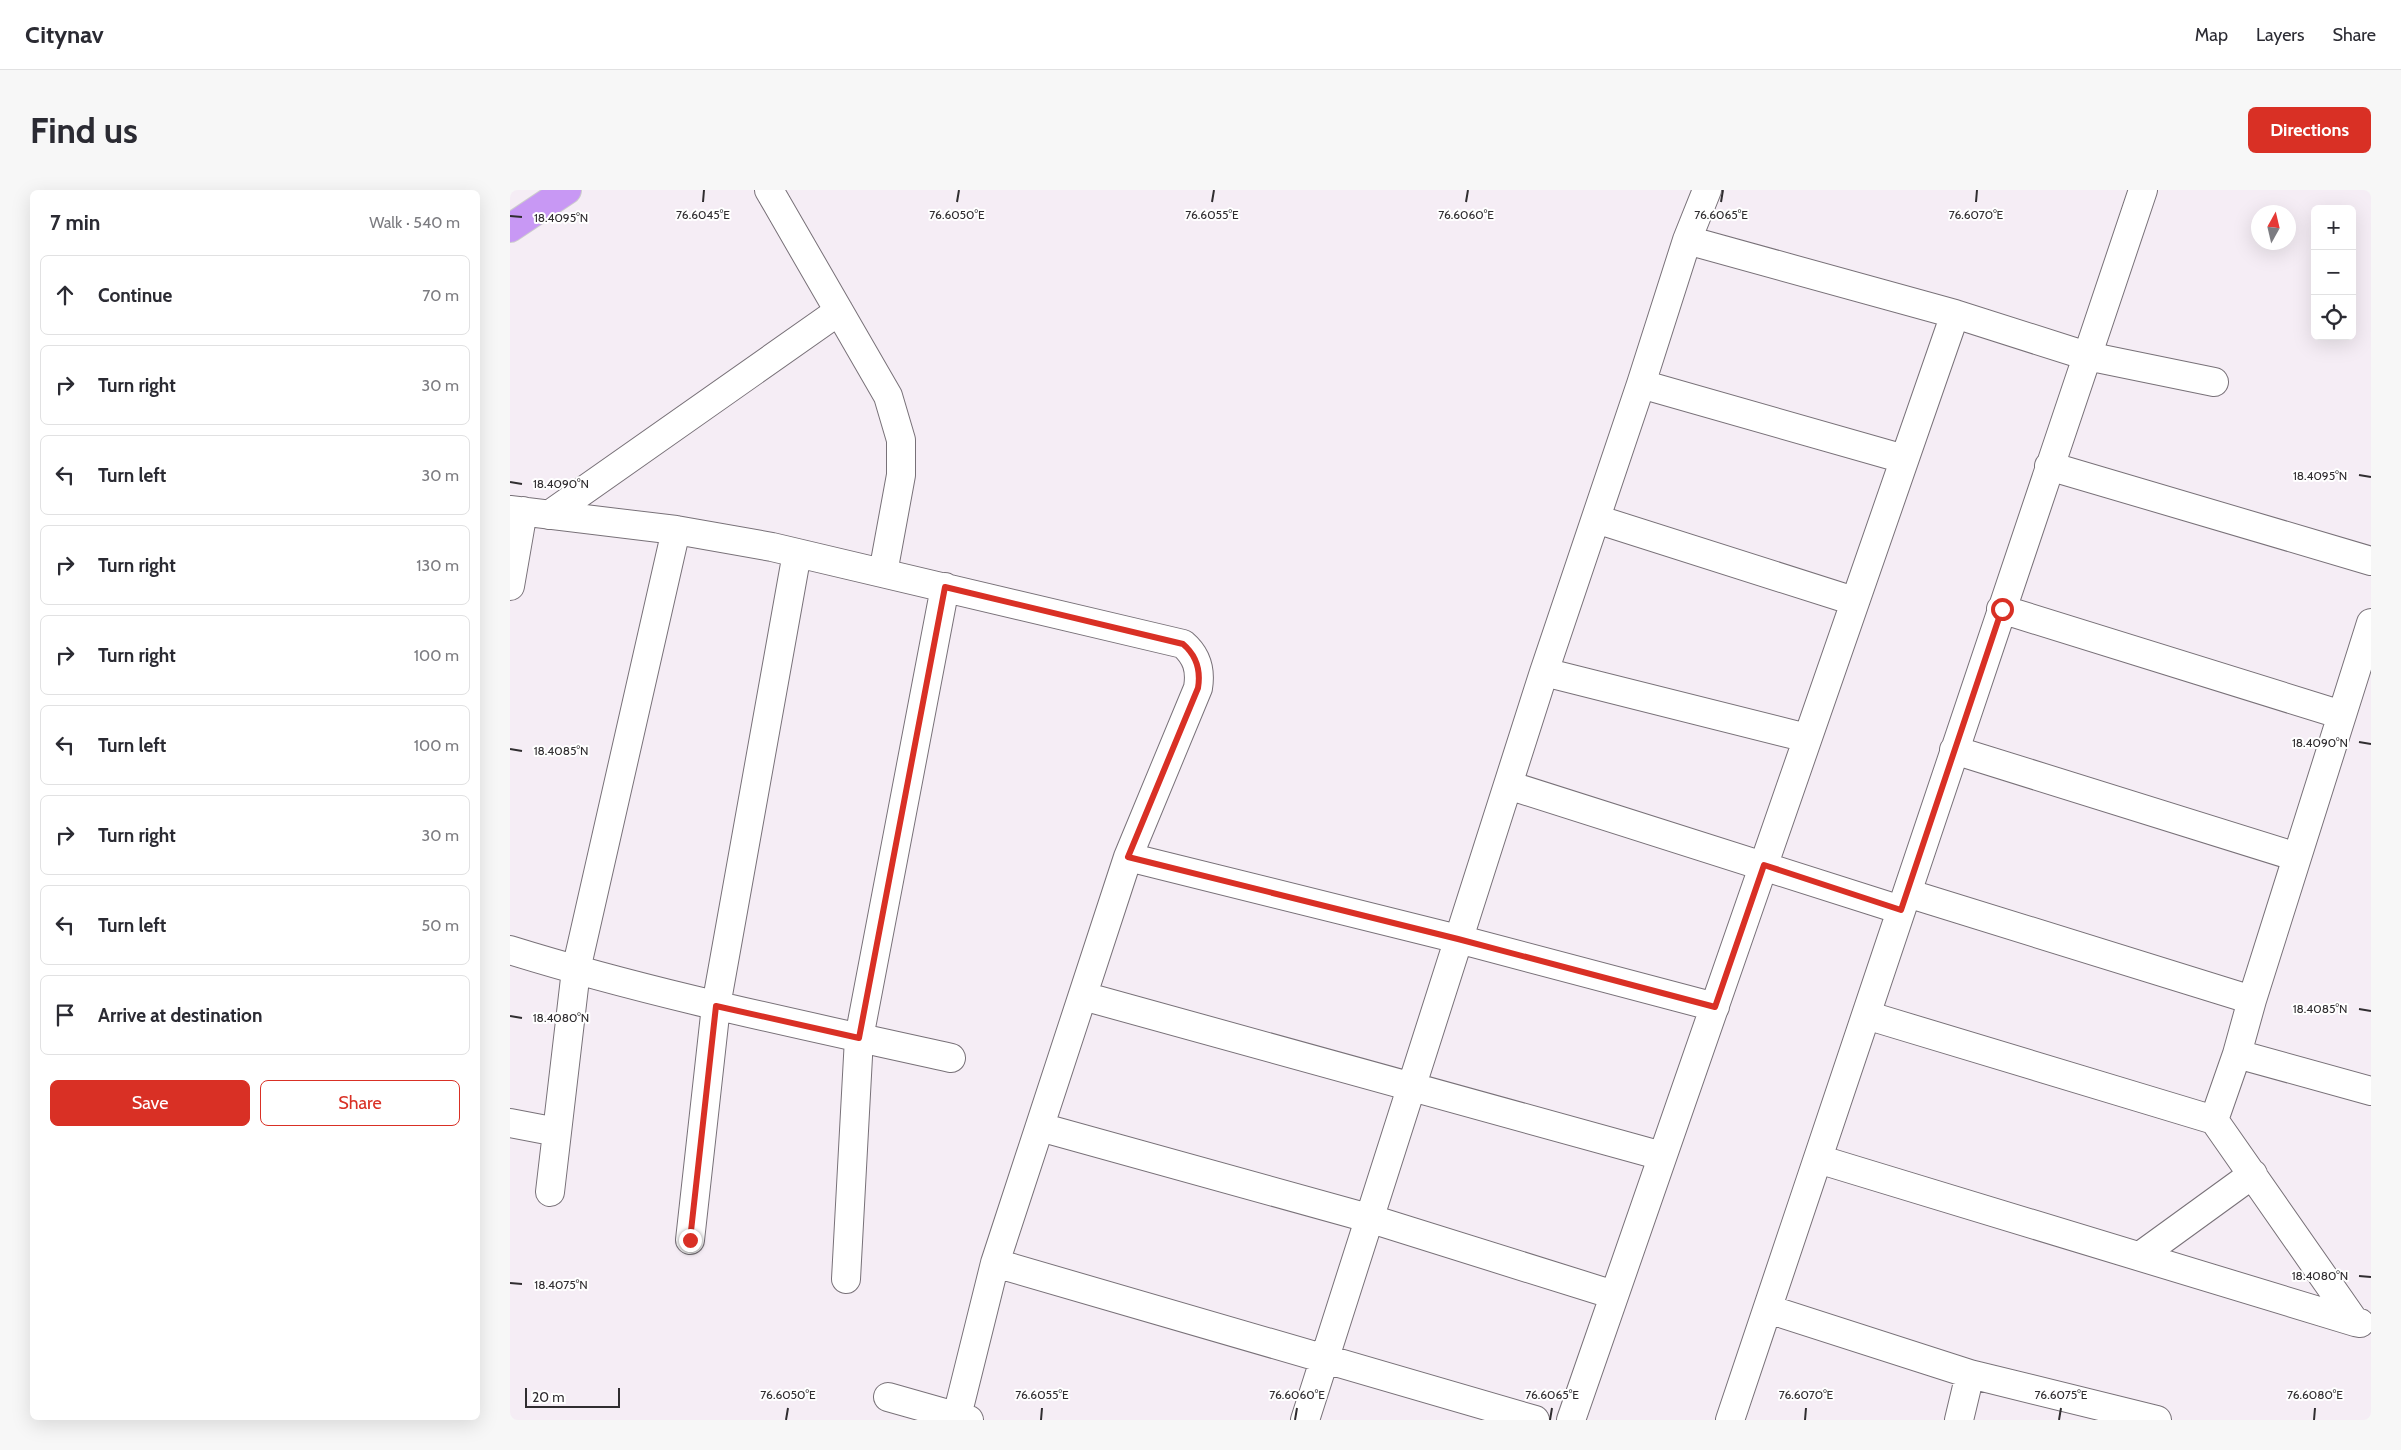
<!DOCTYPE html>
<meta charset="utf-8">
<style>
body{margin:0;font-family:Cabin,sans-serif;background:#f7f7f7;color:#2b2b33}
.controls{position:absolute;right:15px;top:15px;display:grid;overflow:hidden;border-radius:8px;box-shadow:0 5px 20px #0002}
.controls button{width:45px;height:45px;display:grid;place-items:center;padding:0;border:0;border-bottom:1px solid #e1e1e2;background:#fff;color:#2b2b33;font:25px sans-serif}
.compass{position:absolute;left:1741px;top:15px;width:45px;height:45px;border-radius:50%;background:#fff;box-shadow:0 5px 20px #0002;rotate:8deg}
.scale{position:absolute;left:15px;bottom:12px;width:95px;box-sizing:border-box;padding-left:5px;border:2px solid #302d30;border-top:0;font-size:14px;line-height:18px;white-space:nowrap;color:#302d30;-webkit-text-stroke:4px #fff;paint-order:stroke}
.stop{position:absolute;width:15px;height:15px;margin:-11px;border:4px solid #d93025;border-radius:50%;background:#fff}
.stop.end{background:#d93025;border-color:#fff;box-shadow:0 1px 5px #0008}
.list{margin:0;padding:0;list-style:none}
h2{display:flex;justify-content:space-between;align-items:center;height:65px;margin:0;padding:0 20px;font-size:21px}
h2 small{font-size:16px;font-weight:400;color:#7c7c81}
.list li{display:grid;grid-template-columns:32px 1fr auto;gap:15px;align-items:center;box-sizing:border-box;height:80px;margin:0 10px 10px;padding:0 10px;border:1px solid #e1e1e2;border-radius:8px}
.list b{display:block;font-size:19px;white-space:nowrap}
.list em{font-size:16px;font-style:normal;color:#7c7c81}
.actions{display:flex;gap:10px;padding:15px 20px}
.actions a{flex:1;padding:11px 0;border:1px solid #d93025;border-radius:8px;text-align:center;font-size:18px;color:#d93025}
.actions .main{background:#d93025;color:#fff}
.icon{flex:none;width:28px;height:28px;fill:none;stroke:currentColor;stroke-width:2;stroke-linecap:round;stroke-linejoin:round}
.map{position:relative;flex:none;width:1861px;height:1230px;overflow:hidden;border-radius:8px}
header{display:flex;align-items:center;gap:30px;box-sizing:border-box;height:70px;padding:0 25px;background:#fff;border-bottom:1px solid #e1e1e2}
header strong{font-size:24px}
nav{display:flex;gap:28px;margin-inline-start:auto;font-size:18px}
.intro{display:flex;align-items:center;justify-content:space-between;box-sizing:border-box;height:120px;padding:0 30px}
h1{margin:0;font-size:35px}
.button{padding:12px 22px;border-radius:8px;background:#d93025;color:#fff;font-size:18px;font-weight:700}
main{display:flex;gap:30px;padding:0 30px}
aside{flex:1;background:#fff;border-radius:8px;box-shadow:0 5px 20px #0002}
.map>svg:first-child{display:block}
</style>
<header>
<strong>Citynav</strong>
<nav><a>Map</a><a>Layers</a><a>Share</a></nav>
</header>
<div class="intro"><h1>Find us</h1><a class="button">Directions</a></div>
<main>
<aside>
<h2>7 min<small>Walk · 540 m</small></h2>
<ul class="list">
<li><svg class="icon" aria-label="ahead" viewBox="0 0 24 24"><path d="M12 20V5M6 11l6-6 6 6"/></svg><div><b>Continue</b></div><em>70 m</em></li>
<li><svg class="icon" aria-label="right" viewBox="0 0 24 24"><path d="M7 20v-9h11M14 6l5 5-5 5"/></svg><div><b>Turn right</b></div><em>30 m</em></li>
<li><svg class="icon" aria-label="left" viewBox="0 0 24 24"><path d="M17 20v-9H6M10 6l-5 5 5 5"/></svg><div><b>Turn left</b></div><em>30 m</em></li>
<li><svg class="icon" aria-label="right" viewBox="0 0 24 24"><path d="M7 20v-9h11M14 6l5 5-5 5"/></svg><div><b>Turn right</b></div><em>130 m</em></li>
<li><svg class="icon" aria-label="right" viewBox="0 0 24 24"><path d="M7 20v-9h11M14 6l5 5-5 5"/></svg><div><b>Turn right</b></div><em>100 m</em></li>
<li><svg class="icon" aria-label="left" viewBox="0 0 24 24"><path d="M17 20v-9H6M10 6l-5 5 5 5"/></svg><div><b>Turn left</b></div><em>100 m</em></li>
<li><svg class="icon" aria-label="right" viewBox="0 0 24 24"><path d="M7 20v-9h11M14 6l5 5-5 5"/></svg><div><b>Turn right</b></div><em>30 m</em></li>
<li><svg class="icon" aria-label="left" viewBox="0 0 24 24"><path d="M17 20v-9H6M10 6l-5 5 5 5"/></svg><div><b>Turn left</b></div><em>50 m</em></li>
<li><svg class="icon" aria-label="arrive" viewBox="0 0 24 24"><path d="M6 21V4h12l-3 4 3 4H6"/></svg><div><b>Arrive at destination</b></div></li>
</ul>
<div class="actions"><a class="main">Save</a><a>Share</a></div>
</aside>
<div class="map">
<svg width="1861" height="1230" viewBox="0 0 1861 1230">
<rect width="100%" height="100%" fill="#f5edf5"/>
<g fill="none" stroke-linecap="round" stroke-linejoin="round">
<defs>
<path id="minor" d="M259,0L378,206L391,250V285L373,383
M1445,124L1577,166L1704,192
M1131,194L1394,269
M1539,276L1861,371
M0,320L166,340L262,357L673,454C687,466 691,480 688,498L618,667L485,1073L446,1230
M39,325L329,121
M1086,329L1344,411
M0,396L13,321
M1491,419L1832,525
M1034,482L1297,548
M1444,560L1787,667
M998,595L1391,720
M618,667L948,749L1205,817
M1397,703L1742,810
M0,760C145,805 293,835 441,868
M573,806L1152,966
M1356,825L1704,930L1727,864L1742,810L1861,433
M1727,864L1861,901
M1704,930L1845,1132L1850,1133
M0,933L47,942
M530,937L858,1028L1104,1105
M1308,969L1845,1132
M40,1002L66,780L166,340
M180,1050L206,816L287,363
M1630,1066L1743,984
M485,1073L1025,1230
M336,1089L349,848L435,397
M1258,1119L1460,1184L1647,1230
M378,1207L459,1230
M795,1230L1034,482L1131,194L1177,50L1197,0
M1061,1230L1445,124L1177,50
M1220,1230L1633,0
M1449,1230L1460,1184"/>
<path id="trunk" d="M0,38L57,0"/>
</defs>
<use href="#minor" stroke="#787178" stroke-width="30"/>
<use href="#trunk" stroke="#cdcdcd" stroke-width="30"/>
<use href="#minor" stroke="#fff" stroke-width="28"/>
<use href="#trunk" stroke="#c898f4" stroke-width="28"/>
</g>
<g fill="none" stroke-linecap="round" stroke-linejoin="round">
<path stroke="#d93025" stroke-width="6" d="M180,1050L206,816L349,848L435,397L673,454C687,466 691,480 688,498L618,667L948,749L1205,817L1254,675L1391,720L1492,419"/>
</g>
<path fill="none" stroke="#302d30" stroke-width="2" d="M193,12L194,0M447,12L449,0M702,12L704,0M956,12L958,0M1211,12L1213,0M1466,12L1467,0M0,26L12,27M1849,285L1861,287M0,292L12,294M1849,552L1861,554M0,559L12,561M1849,819L1861,821M0,826L12,828M1849,1086L1861,1087M0,1093L12,1094M276,1230L278,1218M531,1230L532,1218M785,1230L787,1218M1040,1230L1042,1218M1295,1230L1296,1218M1549,1230L1551,1218M1804,1230L1805,1218"/>
<g font-size="12" text-anchor="middle" fill="#302d30" stroke="#fff" stroke-width="4" stroke-linejoin="round" paint-order="stroke">
<text x="193" y="29">76.6045°E</text>
<text x="447" y="29">76.6050°E</text>
<text x="702" y="29">76.6055°E</text>
<text x="956" y="29">76.6060°E</text>
<text x="1211" y="29">76.6065°E</text>
<text x="1466" y="29">76.6070°E</text>
<text x="51" y="32">18.4095°N</text>
<text x="1810" y="290">18.4095°N</text>
<text x="51" y="298">18.4090°N</text>
<text x="1810" y="557">18.4090°N</text>
<text x="51" y="565">18.4085°N</text>
<text x="1810" y="823">18.4085°N</text>
<text x="51" y="832">18.4080°N</text>
<text x="1810" y="1090">18.4080°N</text>
<text x="51" y="1099">18.4075°N</text>
<text x="278" y="1209">76.6050°E</text>
<text x="532" y="1209">76.6055°E</text>
<text x="787" y="1209">76.6060°E</text>
<text x="1042" y="1209">76.6065°E</text>
<text x="1296" y="1209">76.6070°E</text>
<text x="1551" y="1209">76.6075°E</text>
<text x="1805" y="1209">76.6080°E</text>
</g>
</svg>
<div class="controls">
<button>+</button>
<button>−</button>
<button><svg class="icon" aria-label="locate" viewBox="0 0 24 24"><circle cx="12" cy="12" r="6"/><path d="M12 2v4M12 18v4M2 12h4M18 12h4"/></svg></button>
</div>
<svg class="compass" viewBox="-18 -18 36 36"><path d="M0-13l5 13h-10z" fill="#e53935"/><path d="M0 13l5-13h-10z" fill="#7c7c81"/></svg>
<div class="scale">20 m</div>
<div class="stop" style="left:1492px;top:419px"></div>
<div class="stop end" style="left:180px;top:1050px"></div>
</div>
</main>
